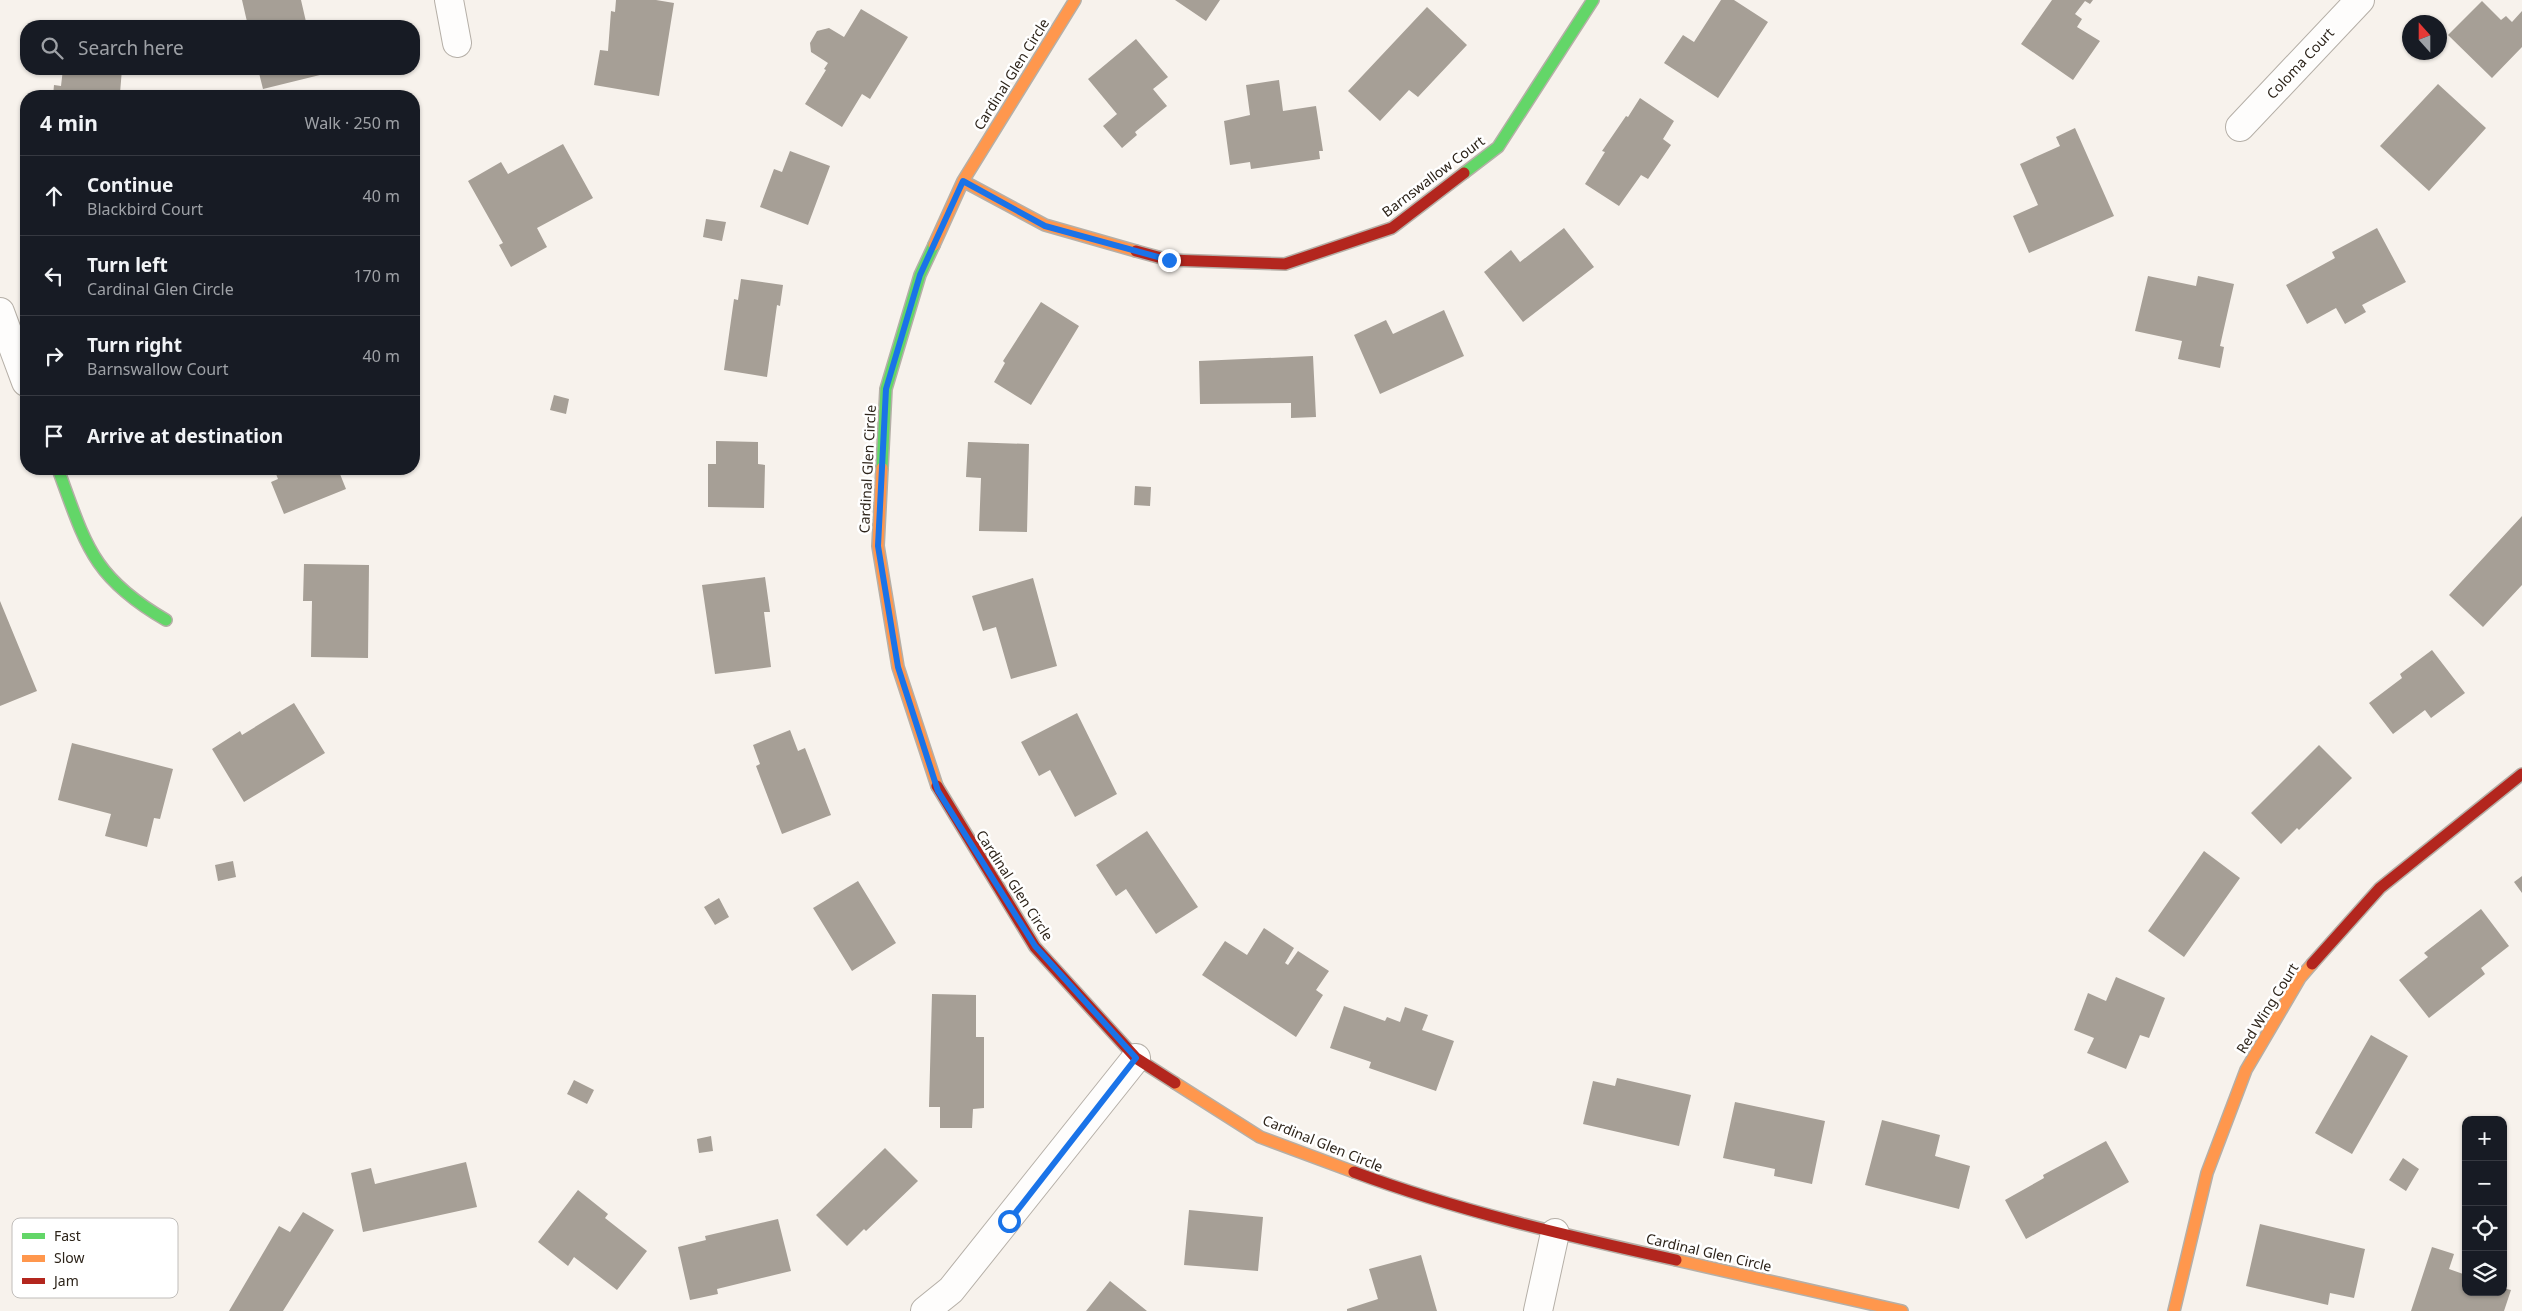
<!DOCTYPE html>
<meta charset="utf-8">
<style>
body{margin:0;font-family:"Noto Sans",sans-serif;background:#242831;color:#f1f3f6}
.controls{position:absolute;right:15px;bottom:15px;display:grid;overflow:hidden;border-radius:10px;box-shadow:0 1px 4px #0004}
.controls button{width:45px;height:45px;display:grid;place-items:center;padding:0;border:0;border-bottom:1px solid #363941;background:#171b24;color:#f1f3f6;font:25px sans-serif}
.compass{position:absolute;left:2402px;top:15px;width:45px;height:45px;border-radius:50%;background:#171b24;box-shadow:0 1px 4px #0004;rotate:339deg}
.stop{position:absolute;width:15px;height:15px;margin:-11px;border:4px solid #1a73e8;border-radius:50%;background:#fff}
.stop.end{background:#1a73e8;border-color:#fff;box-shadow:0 1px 5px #0008}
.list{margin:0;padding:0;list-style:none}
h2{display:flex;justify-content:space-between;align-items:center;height:65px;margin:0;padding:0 20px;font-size:21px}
h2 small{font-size:16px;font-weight:400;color:#9ea1a6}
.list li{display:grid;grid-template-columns:32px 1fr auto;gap:15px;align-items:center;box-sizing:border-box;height:80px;padding:0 20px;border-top:1px solid #363941}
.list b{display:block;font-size:19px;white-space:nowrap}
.list p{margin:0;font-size:16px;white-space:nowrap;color:#9ea1a6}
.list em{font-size:16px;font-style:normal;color:#9ea1a6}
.icon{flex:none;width:28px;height:28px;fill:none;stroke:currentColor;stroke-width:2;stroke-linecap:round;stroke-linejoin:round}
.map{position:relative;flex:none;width:2522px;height:1311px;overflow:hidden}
.search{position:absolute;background:#171b24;box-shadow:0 1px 4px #0004;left:20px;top:20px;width:400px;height:55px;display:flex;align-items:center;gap:12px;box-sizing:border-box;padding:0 18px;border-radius:20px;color:#9ea1a6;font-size:19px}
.panel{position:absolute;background:#171b24;box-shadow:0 1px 4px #0004;left:20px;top:90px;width:400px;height:385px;border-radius:20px}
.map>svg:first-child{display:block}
</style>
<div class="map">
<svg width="2522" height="1311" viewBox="0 0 2522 1311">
<rect width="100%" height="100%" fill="#f7f2ec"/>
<path fill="#a69f96" d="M242,0H301L307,26H248Z
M616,0H656L674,3L659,96L594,85L600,50L608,51L611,11L615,12Z
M1175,0H1220L1206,21Z
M1721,0H1734L1768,22L1718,98L1664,63L1683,35L1694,42Z
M2052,0H2093L2090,4L2085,1L2075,14L2082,19L2077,27L2100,41L2073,80L2021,44Z
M2482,1L2501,20L2506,16L2512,22L2522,11V47L2492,78L2448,35Z
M1427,7L1467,45L1418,97L1409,90L1380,121L1348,91Z
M861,9L908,37L870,99L862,94L842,127L805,104L826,70L824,69L828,63L811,52L810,43L817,31L829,28L844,37Z
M1136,39L1168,77L1153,89L1167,106L1135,132L1137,135L1122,148L1103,126L1117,114L1088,79Z
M63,69H122L120,93L114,92L113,96H53L54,85L61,86Z
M258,69H323L324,74L263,89Z
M1279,80L1283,111L1316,106L1323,151H1319L1320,159L1251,169L1250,162L1230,165L1224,121L1250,115L1246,85Z
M2438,84L2486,128L2429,191L2380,146Z
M1640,98L1674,121L1663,139L1671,145L1648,179L1641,175L1619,206L1585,184L1605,152L1602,151L1626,116L1628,117Z
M2075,128L2114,216L2029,253L2013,216L2038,205L2020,164L2060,146L2056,137Z
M563,144L593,198L537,228L547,247L511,267L499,245L503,243L468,181L501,162L508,174Z
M790,151L830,166L808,225L760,207L774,169L782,172Z
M706,219L726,222L722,241L703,237Z
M1564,228L1594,267L1523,322L1484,272L1511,250L1520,262Z
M2377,228L2406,282L2362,305L2366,312L2345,324L2336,308L2307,324L2286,285L2335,258L2332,252Z
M2148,276L2196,286L2198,276L2234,284L2220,346L2224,347L2220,368L2178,359L2182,341L2135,331Z
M741,279L783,285L780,306L777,305L767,377L724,370L734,299L738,300Z
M1041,302L1079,326L1031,405L994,382L1005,363L1003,361Z
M1444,310L1464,356L1380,394L1354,335L1386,320L1393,334Z
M1313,356L1316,417L1291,418V403L1200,404L1199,361Z
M554,395L569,399L566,414L550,410Z
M716,441L758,442V464L765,465L764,508L708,507V464H716Z
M968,442L1029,444L1027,532L979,531L981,478L966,477Z
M274,469H338L346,489L284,514L271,482L278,479Z
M1135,486L1151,487L1150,506L1134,505Z
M2522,516V585L2483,627L2449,595Z
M304,564L369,565L368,658L311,657L312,601H303Z
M765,577L770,612H764L771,667L715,674L702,585Z
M1033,578L1057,666L1011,679L996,627L983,631L972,596Z
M0,601L37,691L0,706Z
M2432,650L2465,693L2431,718L2425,710L2393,734L2369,703L2402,678L2400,674Z
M294,703L325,753L244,802L212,749L240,731L242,735Z
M1077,713L1117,794L1075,817L1050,770L1039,776L1021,742Z
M790,730L798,751L805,748L831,815L782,834L756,766L760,764L753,745Z
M72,743L173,769L160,819L154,818L147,847L105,836L111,814L58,800Z
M2319,745L2352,778L2299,830L2297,828L2281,844L2251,813Z
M1147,831L1198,907L1156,934L1126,889L1116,896L1096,865Z
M2204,851L2240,878L2184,957L2148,931Z
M233,861L236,877L218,881L215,865Z
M2522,876V893L2514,882Z
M858,881L896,943L852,971L813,908Z
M719,898L729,917L715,925L704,907Z
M2481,909L2509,946L2481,968L2485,974L2429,1018L2399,980L2428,957L2424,953Z
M1264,928L1294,948L1285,963L1288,965L1298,951L1329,971L1316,990L1323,995L1296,1037L1202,975L1225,941L1247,955Z
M2116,977L2165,998L2149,1038L2140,1035L2126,1069L2087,1053L2094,1038L2074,1030L2088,993L2106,1001Z
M932,994L976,995V1037H984V1108L973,1109L972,1128H940V1107H929Z
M1344,1006L1385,1021L1387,1017L1400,1022L1405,1007L1428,1015L1422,1030L1454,1041L1436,1091L1369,1068L1371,1062L1330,1048Z
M2371,1035L2408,1056L2352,1154L2315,1133Z
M1617,1078L1691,1095L1679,1146L1583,1124L1593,1081L1615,1086Z
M574,1080L594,1090L587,1104L567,1094Z
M1735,1102L1825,1121L1812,1184L1774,1176L1775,1169L1723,1158Z
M1882,1120L1940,1135L1935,1156L1970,1166L1959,1209L1865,1185Z
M711,1136L713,1151L699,1153L697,1139Z
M2106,1141L2129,1182L2026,1239L2005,1200L2044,1178L2043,1175Z
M885,1148L918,1181L866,1231L864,1229L847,1246L816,1215Z
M2403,1158L2419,1169L2406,1191L2389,1180Z
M466,1162L477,1207L363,1232L351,1173L371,1168L375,1184Z
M578,1190L608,1214L605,1218L647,1251L617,1290L574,1257L568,1266L538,1242Z
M1189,1210L1263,1217L1258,1271L1184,1265Z
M303,1212L334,1230L283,1311H229L279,1226L290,1232Z
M778,1219L791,1271L717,1289L718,1294L690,1300L678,1247L706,1240L705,1236Z
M2260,1224L2365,1249L2354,1298L2330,1293L2328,1305L2246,1286Z
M2432,1247L2454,1254L2449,1269L2466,1275V1292H2503V1288L2511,1290L2504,1311H2411Z
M1421,1255L1437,1311H1347V1309L1378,1299L1369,1269Z
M1110,1281L1147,1311H1086Z"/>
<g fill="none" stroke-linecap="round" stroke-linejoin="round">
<defs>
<path id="street" d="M449,0L457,43
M2240,127L2360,0
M0,312L26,382
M925,1311L951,1290L1136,1058
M1538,1311L1555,1233"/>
<path id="fast" d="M1464,173L1498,147L1593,0
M882,468L886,389L920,275L934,245
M58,469C86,545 92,577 166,620"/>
<path id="slow" d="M963,181L1045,225L1136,251
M934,245L963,181L1075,0
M882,468L878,546L898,667L937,786
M1175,1083L1260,1137L1354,1172
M1676,1260L1902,1311
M2174,1311L2207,1173L2246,1070L2300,978L2312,964"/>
<path id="jam" d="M1136,251L1169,260L1285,264L1392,228L1464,173
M937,786L1035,947L1136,1058L1175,1083
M2312,964L2380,888L2522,774
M1354,1172C1458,1211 1568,1236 1676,1260"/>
</defs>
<use href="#street" stroke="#b5afa7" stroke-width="30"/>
<use href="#fast" stroke="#b5afa7" stroke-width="14"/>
<use href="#slow" stroke="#b5afa7" stroke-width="14"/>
<use href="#jam" stroke="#b5afa7" stroke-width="14"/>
<use href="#street" stroke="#fefdfc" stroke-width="28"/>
<use href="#fast" stroke="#63d668" stroke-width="11"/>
<use href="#slow" stroke="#ff974d" stroke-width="11"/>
<use href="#jam" stroke="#b3261e" stroke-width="11"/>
</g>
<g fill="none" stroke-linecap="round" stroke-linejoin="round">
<path stroke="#1a73e8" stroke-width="6" d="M1009,1221L1136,1058L1035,946L938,791L898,667L878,546L886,389L920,275L963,181L1045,226L1169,260"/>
</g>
<g text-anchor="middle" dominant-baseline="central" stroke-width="5" stroke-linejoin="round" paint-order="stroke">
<g font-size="14" fill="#2d241a" stroke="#fff">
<text transform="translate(2300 63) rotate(-47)">Coloma Court</text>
<text transform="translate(1011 74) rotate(-58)">Cardinal Glen Circle</text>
<text transform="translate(1433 176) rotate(-37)">Barnswallow Court</text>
<text transform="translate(867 469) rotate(-87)">Cardinal Glen Circle</text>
<text transform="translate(1015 885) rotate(57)">Cardinal Glen Circle</text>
<text transform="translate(2267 1008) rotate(-58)">Red Wing Court</text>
<text transform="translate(1323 1143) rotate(22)">Cardinal Glen Circle</text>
<text transform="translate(1709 1252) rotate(13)">Cardinal Glen Circle</text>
</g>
</g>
<rect x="12" y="1218" width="166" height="80" rx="8" fill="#fff" stroke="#c0bdba" stroke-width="1"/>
<rect x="22" y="1233" width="23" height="6" fill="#63d668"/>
<rect x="22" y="1255" width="23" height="7" fill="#ff974d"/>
<rect x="22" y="1278" width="23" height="6" fill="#b3261e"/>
<g font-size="14" fill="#2d241a">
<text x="54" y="1241">Fast</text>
<text x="54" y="1263">Slow</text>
<text x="54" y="1286">Jam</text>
</g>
</svg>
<div class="controls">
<button>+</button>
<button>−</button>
<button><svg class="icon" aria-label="locate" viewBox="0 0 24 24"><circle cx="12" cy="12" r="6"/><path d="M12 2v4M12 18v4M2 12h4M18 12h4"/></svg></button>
<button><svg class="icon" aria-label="layers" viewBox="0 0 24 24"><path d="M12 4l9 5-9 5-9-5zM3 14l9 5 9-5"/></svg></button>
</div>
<svg class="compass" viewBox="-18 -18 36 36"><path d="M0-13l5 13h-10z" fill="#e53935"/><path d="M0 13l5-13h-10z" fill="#9ea1a6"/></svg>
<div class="stop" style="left:1009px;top:1221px"></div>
<div class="stop end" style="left:1169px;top:260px"></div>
<div class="search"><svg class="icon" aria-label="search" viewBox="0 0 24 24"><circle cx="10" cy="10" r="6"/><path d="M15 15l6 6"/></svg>Search here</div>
<section class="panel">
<h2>4 min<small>Walk · 250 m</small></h2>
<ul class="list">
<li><svg class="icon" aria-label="ahead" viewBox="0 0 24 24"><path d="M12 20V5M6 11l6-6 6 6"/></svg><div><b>Continue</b><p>Blackbird Court</p></div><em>40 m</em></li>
<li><svg class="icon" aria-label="left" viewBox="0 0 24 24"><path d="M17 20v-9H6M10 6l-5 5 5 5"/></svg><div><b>Turn left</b><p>Cardinal Glen Circle</p></div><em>170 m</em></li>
<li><svg class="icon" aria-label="right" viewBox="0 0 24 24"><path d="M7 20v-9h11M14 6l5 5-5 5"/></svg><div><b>Turn right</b><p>Barnswallow Court</p></div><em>40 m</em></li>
<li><svg class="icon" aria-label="arrive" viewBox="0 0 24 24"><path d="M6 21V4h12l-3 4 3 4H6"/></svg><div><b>Arrive at destination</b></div></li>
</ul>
</section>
</div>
